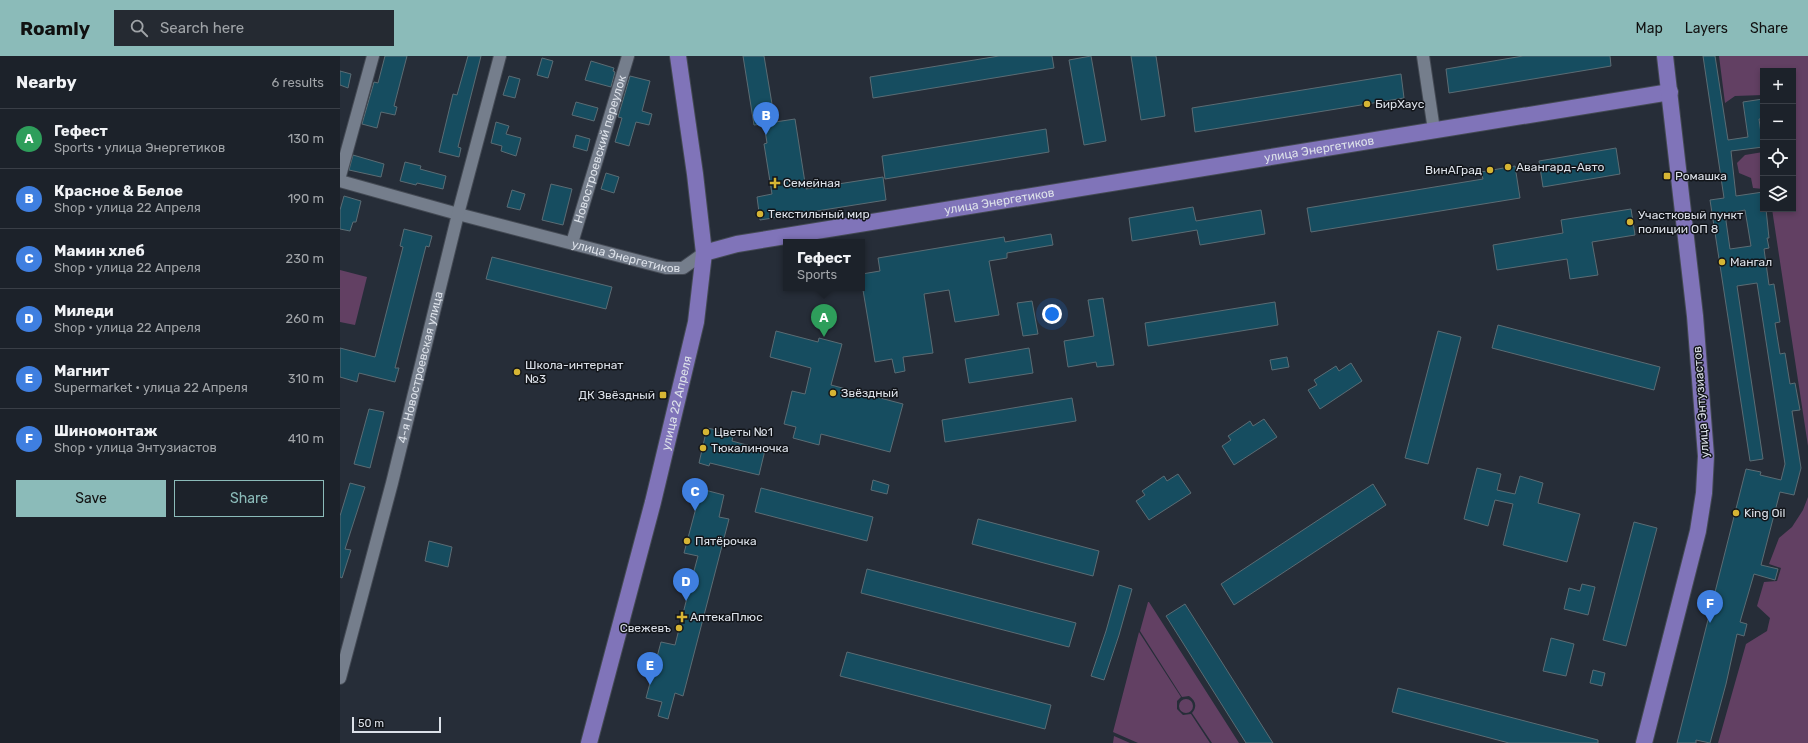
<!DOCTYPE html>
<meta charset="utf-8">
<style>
body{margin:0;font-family:Rubik,sans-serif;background:#252a32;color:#f1f3f6}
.controls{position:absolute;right:12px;top:12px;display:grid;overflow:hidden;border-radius:0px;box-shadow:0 2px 6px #0003}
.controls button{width:36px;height:36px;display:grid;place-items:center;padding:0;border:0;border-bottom:1px solid #3a3f47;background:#1c222a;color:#f1f3f6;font:20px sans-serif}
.scale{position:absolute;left:12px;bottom:10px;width:89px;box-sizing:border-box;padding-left:4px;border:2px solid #dce1e9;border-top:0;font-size:11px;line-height:14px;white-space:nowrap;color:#dce1e9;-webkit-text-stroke:3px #12151a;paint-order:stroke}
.you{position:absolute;left:712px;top:258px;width:14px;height:14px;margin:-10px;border:3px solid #fff;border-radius:50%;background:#1a73e8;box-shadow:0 0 0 6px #1a73e833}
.badge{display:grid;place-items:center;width:26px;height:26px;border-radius:50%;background:#8bbbb9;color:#fff;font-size:13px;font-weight:700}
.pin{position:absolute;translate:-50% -33px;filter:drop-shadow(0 1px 2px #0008)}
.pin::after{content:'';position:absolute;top:21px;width:14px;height:12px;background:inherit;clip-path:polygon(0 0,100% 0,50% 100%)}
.popup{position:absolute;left:443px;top:183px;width:82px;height:52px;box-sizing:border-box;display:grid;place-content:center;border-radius:0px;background:#1c222a;filter:drop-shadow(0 1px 3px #0005);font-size:13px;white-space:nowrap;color:#a0a4a8}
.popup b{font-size:15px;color:#f1f3f6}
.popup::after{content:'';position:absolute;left:50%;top:100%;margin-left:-8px;border:8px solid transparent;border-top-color:#1c222a}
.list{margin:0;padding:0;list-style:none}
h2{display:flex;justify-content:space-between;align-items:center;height:52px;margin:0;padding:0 16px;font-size:17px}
h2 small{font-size:13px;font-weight:400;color:#a0a4a8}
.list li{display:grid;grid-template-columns:26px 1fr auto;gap:12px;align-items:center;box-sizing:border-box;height:60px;padding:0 16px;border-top:1px solid #3a3f47}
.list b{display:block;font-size:15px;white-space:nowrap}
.list p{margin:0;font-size:13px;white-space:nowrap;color:#a0a4a8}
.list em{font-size:13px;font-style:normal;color:#a0a4a8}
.actions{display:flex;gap:8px;padding:12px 16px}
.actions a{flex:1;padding:9px 0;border:1px solid #8bbbb9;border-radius:0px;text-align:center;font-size:14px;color:#8bbbb9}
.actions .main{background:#8bbbb9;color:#111}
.icon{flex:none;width:22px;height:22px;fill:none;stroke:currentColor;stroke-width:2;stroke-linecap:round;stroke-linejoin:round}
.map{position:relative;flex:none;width:1468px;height:687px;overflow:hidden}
header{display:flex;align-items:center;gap:24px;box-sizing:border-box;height:56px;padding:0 20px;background:#8bbbb9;color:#111}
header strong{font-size:19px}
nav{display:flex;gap:22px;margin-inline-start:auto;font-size:14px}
.search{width:280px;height:36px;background:#252a32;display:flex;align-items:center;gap:10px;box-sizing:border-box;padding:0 14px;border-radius:0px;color:#a0a4a8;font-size:15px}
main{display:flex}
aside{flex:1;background:#1c222a}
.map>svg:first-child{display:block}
</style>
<header>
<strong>Roamly</strong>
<div class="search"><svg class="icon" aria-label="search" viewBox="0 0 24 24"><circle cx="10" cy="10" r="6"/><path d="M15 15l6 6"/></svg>Search here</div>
<nav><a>Map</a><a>Layers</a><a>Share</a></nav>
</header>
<main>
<aside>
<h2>Nearby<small>6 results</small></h2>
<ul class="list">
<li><span class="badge" style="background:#2e9e5b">A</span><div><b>Гефест</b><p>Sports · улица Энергетиков</p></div><em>130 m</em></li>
<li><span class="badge" style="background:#3f7fe0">B</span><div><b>Красное &amp; Белое</b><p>Shop · улица 22 Апреля</p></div><em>190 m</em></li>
<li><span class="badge" style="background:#3f7fe0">C</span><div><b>Мамин хлеб</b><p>Shop · улица 22 Апреля</p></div><em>230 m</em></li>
<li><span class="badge" style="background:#3f7fe0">D</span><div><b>Миледи</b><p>Shop · улица 22 Апреля</p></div><em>260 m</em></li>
<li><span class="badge" style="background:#3f7fe0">E</span><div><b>Магнит</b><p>Supermarket · улица 22 Апреля</p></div><em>310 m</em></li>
<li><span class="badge" style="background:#3f7fe0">F</span><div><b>Шиномонтаж</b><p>Shop · улица Энтузиастов</p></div><em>410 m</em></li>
</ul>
<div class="actions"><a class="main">Save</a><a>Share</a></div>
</aside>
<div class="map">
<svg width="1468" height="687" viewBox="0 0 1468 687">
<rect width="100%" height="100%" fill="#262d38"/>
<path fill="#624063" d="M1379,0H1468V390L1432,153H1453V15H1423V39L1395,40L1385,47Z
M1423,96V133L1413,132L1411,122L1399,117L1397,107L1405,99Z
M0,214L27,221L15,269L0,266Z
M1468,441V687H1378L1406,588L1427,575L1430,562L1417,550L1424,526L1437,525L1441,512L1429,508L1439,482L1452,471L1463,454Z
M808,546H809L899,687H872L852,657C858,650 855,644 849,640L842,641L800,575Z
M799,576L841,641L837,645V653L843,659L851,658L870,687H798L773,676Z
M839 650a7 7 0 1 1 14 0a7 7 0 1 1-14 0Z
M774,680L790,687H791H773Z"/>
<path fill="#164d60" stroke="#5b6c74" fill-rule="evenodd" d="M45,0H67L54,50L57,51L55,59L41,56L37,72L22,68L34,26L38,27Z
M128,0H141L118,91L121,92L119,101L99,96L113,38L117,39Z
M403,0H424L435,66L455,63L466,133L543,121L546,144L420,164L417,141L432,138L424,88L427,87L424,68L414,69Z
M659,0H712L714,12L533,42L530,21Z
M751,0L766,85L744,89L729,4Z
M791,0H816L825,60L801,64Z
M1183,0H1270L1271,10L1109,37L1106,13Z
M1363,0H1375L1388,84L1408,81L1403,46L1423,43V63H1419L1423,91L1391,95L1396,140L1423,136V153H1426L1429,182H1427L1429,192L1424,193L1429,229L1434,228L1440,266L1435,267L1440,298L1445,297L1450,328L1455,327L1460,354L1452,355L1461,412L1454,439L1440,436L1421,509L1438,513L1435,524L1414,518L1400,566L1407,568L1404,580L1397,578L1386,628L1370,687L1356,684V687H1337L1406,413L1421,416L1420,419L1441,424L1445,408L1417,227L1397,230L1423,403L1410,405L1370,144L1384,142ZM1405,154L1411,190L1390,193L1385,158Z
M202,2L213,5L208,22L197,19Z
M251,5L274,12L273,15L275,16L271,31L245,24Z
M0,15L11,18L8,32L0,29Z
M1061,18L1064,42L855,76L852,52Z
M169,20L180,23L175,42L163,39Z
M290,20L310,25L302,55L312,58L309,69L296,66L289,90L275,86L282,62L278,61Z
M236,46L258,52L254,65L232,59Z
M156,66L169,70L166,78L181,82L176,100L161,95L162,90L151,87Z
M706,73L709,96L545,123L542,100Z
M236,79L250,83L247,95L233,91Z
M1276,92L1280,118L1203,131L1199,105Z
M13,99L44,108L41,121L9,114Z
M65,106L81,110L80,113L106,120L103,133L77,127L76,129L60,125Z
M1175,110L1180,142L971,176L967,152L1143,123L1141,116Z
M266,117L279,121L274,137L261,133Z
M211,128L232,133L223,169L202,164Z
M172,134L185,138L180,154L167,151Z
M4,140L21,145L16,166H13L10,175L0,173V154Z
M853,151L856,165L921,154L925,178L860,189L857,174L792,185L789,162Z
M1291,153L1295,179L1252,186L1258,219L1230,223L1227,203L1157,214L1153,189L1223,177L1221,164Z
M64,173L92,180L89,191L86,190L55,312H59L55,326L19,317L17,326L0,321V292L35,301L63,191L60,190Z
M711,178L713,189L667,197V202L649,205L659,259L615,266L609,234L584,238L593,297L563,301L565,315L555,317L552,303L535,306L522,228V218L540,215L538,202L664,181L665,186Z
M152,201L272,231L266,253L146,223Z
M763,242L774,309L757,311L756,306L728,311L724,285L754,280L748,244Z
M692,245L698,278L683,280L677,247Z
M935,246L938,269L808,290L805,267Z
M1158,269L1320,311L1314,334L1152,292Z
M436,275L478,286L479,282L502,288L491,329L563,348L550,396L481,378L479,389L453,382L456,371L444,368L448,352L452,335L465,338L471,312L430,301Z
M1098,275L1121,281L1088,408L1065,402Z
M689,292L693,317L629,327L625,303Z
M947,301L949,311L932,314L930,304Z
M1011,307L1022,325L980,353L968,334L977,329L974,324L996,310L999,315Z
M732,342L736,365L605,386L602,364Z
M29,353L44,356L30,412L14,408Z
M924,363L937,381L894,409L882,390L891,384L888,380L910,365L913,370Z
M367,372L377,374V376L393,380L392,385L425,394L419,419L370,407L369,410L359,407Z
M1137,412L1161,418L1157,434L1175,438L1180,420L1203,427L1198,447L1240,458L1227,506L1163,489L1173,448L1155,444L1148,470L1124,463Z
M838,418L851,437L809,464L796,445L805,439L802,435L824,420L827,425Z
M533,424L549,429L547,438L531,434Z
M10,427L25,431L5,493L11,494L2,522L0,521V460Z
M1033,428L1046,449L894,549L881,528Z
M421,432L533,461L527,485L415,456Z
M361,433L384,439L379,461L389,463L343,640L335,637L328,663L318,660L322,646L306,642L321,586L335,589L351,526L358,500L344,497Z
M638,463L759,495L753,520L632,488Z
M1294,466L1317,472L1286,590L1263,584Z
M89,485L112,491L108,511L85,505Z
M527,513L736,567L729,591L521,537Z
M1242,528L1255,531L1248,559L1224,553L1229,532L1240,535Z
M779,529L792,533L779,579L764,624L751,620L766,575Z
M845,548L933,687H906L826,560Z
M1211,582L1234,588L1226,620L1203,615Z
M507,596L711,649L705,673L500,620Z
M1253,614L1265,617L1262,630L1250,627Z
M1058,632L1258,684V687H1169L1052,656Z"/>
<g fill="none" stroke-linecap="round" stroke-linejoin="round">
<defs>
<g id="minor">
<path d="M1083,0L1094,74"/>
<path d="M0,120L33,0"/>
<path id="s1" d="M0,125L118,158L326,212H343L364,197"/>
<path id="s2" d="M232,187L288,0"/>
<path id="s3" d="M0,622L52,427L118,158L160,0"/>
</g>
<g id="major">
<path id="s4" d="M364,197L397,188L1330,36"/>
<path id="s5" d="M249,687L313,446L356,266L364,197L355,118L338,0"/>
<path d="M1304,687L1358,475L1364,437L1366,400L1355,260L1325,0"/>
</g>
</defs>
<use href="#minor" stroke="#444a54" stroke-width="14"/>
<use href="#major" stroke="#444a54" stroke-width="18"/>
<use href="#minor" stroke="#757e8c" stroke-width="12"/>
<use href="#major" stroke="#8074b9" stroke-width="16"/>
</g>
<g fill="#d6b534" stroke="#12151a" stroke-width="1.5">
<circle cx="1027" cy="48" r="4"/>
<circle cx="1168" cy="111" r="4"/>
<circle cx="1150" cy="114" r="4"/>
<rect x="1323" y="116" width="8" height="8" rx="2"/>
<path d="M433 121h4v4h4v4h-4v4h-4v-4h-4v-4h4z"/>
<circle cx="420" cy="158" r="4"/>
<circle cx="1290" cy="166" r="4"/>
<circle cx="1382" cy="206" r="4"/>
<circle cx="177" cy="316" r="4"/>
<circle cx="493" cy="337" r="4"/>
<rect x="319" y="335" width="8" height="8" rx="2"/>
<circle cx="366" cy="376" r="4"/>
<circle cx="363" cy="392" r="4"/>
<circle cx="1396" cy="457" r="4"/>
<circle cx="347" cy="485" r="4"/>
<path d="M340 555h4v4h4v4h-4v4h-4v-4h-4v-4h4z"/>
<circle cx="339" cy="572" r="4"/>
</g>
<g text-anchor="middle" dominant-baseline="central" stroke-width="3" stroke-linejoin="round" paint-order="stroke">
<g font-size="12" fill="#dce1e9" stroke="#12151a" text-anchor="start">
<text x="1035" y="48">БирХаус</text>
<text x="1176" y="111">Авангард-Авто</text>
<text x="1142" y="114" text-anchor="end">ВинАГрад</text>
<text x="1335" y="120">Ромашка</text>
<text x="443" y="127">Семейная</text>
<text x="428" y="158">Текстильный мир</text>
<text x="1298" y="159">Участковый пункт<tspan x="1298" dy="14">полиции ОП 8</tspan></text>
<text x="1390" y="206">Мангал</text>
<text x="185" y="309">Школа-интернат<tspan x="185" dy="14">№3</tspan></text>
<text x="501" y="337">Звёздный</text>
<text x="315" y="339" text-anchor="end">ДК Звёздный</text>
<text x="374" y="376">Цветы №1</text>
<text x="371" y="392">Тюкалиночка</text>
<text x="1404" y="457">King Oil</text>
<text x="355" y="485">Пятёрочка</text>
<text x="350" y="561">АптекаПлюс</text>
<text x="331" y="572" text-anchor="end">Свежевъ</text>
</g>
<g font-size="12" fill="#dce1e9" stroke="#12151a">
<text stroke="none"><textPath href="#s4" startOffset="624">улица Энергетиков</textPath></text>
<text stroke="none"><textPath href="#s2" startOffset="98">Новостроевский переулок</textPath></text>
<text stroke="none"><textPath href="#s4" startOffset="300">улица Энергетиков</textPath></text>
<text stroke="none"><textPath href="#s1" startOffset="296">улица Энергетиков</textPath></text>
<text stroke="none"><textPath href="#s3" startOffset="321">4-я Новостроевская улица</textPath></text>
<text transform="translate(1361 346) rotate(-94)">улица Энтузиастов</text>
<text stroke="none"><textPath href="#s5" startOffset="351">улица 22 Апреля</textPath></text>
</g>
</g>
</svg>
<div class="controls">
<button>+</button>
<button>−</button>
<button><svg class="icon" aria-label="locate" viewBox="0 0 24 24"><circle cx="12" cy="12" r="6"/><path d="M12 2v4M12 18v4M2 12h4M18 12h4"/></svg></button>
<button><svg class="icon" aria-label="layers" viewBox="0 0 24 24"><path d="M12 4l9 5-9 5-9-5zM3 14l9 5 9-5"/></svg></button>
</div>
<div class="scale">50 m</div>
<div class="you"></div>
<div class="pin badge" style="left:484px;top:281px;background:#2e9e5b">A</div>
<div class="popup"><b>Гефест</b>Sports</div>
<div class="pin badge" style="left:426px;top:79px;background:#3f7fe0">B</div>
<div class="pin badge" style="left:355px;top:455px;background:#3f7fe0">C</div>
<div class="pin badge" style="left:346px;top:545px;background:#3f7fe0">D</div>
<div class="pin badge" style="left:310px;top:629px;background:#3f7fe0">E</div>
<div class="pin badge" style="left:1370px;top:567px;background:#3f7fe0">F</div>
</div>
</main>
